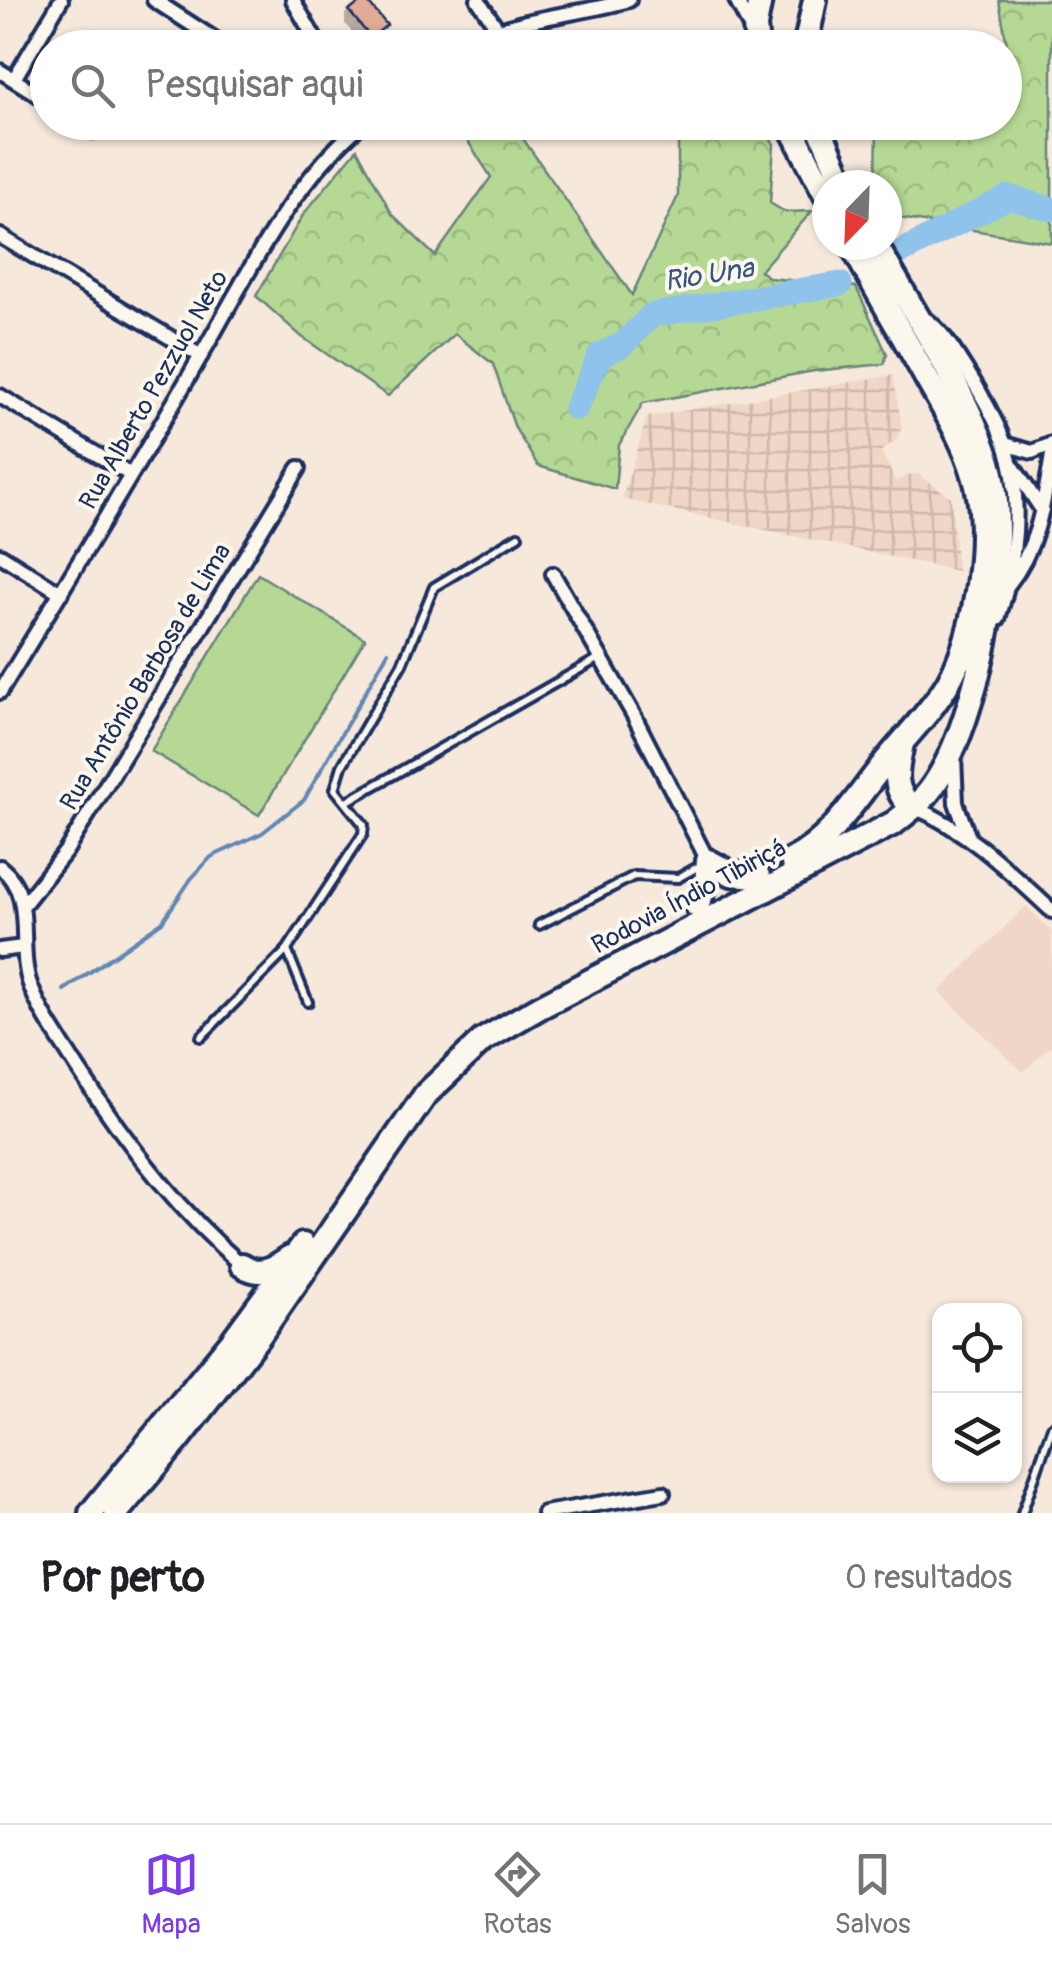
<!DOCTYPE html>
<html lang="pt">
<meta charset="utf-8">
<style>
body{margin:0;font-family:Pangolin,sans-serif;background:#f6f6f6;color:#202124}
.controls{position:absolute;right:30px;bottom:30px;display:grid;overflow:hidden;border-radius:20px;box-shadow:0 2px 8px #0004}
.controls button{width:90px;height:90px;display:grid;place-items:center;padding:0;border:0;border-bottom:2px solid #e0e0e0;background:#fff;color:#202124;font:50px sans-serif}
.compass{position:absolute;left:812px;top:170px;width:90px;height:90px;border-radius:50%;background:#fff;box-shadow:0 2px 8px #0004;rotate:203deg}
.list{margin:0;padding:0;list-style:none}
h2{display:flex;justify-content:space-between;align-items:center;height:130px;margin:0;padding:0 40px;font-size:42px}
h2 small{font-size:32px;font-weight:400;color:#757577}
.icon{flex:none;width:55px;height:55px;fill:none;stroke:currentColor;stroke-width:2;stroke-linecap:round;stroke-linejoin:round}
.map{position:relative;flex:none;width:1052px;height:1513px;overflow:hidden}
.search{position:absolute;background:#fff;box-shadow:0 2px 8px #0004;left:30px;right:30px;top:30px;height:110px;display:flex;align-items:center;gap:25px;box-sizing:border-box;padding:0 35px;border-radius:55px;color:#757577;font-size:38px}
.sheet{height:310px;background:#fff}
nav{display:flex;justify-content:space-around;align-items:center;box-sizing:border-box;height:140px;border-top:2px solid #e0e0e0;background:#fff;font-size:28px;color:#757577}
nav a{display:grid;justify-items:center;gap:5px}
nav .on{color:#7c3aed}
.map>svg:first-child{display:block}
</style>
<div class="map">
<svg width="1052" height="1513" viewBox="0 0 1052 1513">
<defs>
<pattern id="industrial-grid" width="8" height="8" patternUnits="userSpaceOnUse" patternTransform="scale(2.5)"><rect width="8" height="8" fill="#f0d6c6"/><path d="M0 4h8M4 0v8" fill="none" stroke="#cdb8ac"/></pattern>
<pattern id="forest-crowns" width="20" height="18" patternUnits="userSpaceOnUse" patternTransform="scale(2.5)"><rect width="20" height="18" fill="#b5d994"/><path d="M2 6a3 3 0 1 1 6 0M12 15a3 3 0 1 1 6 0" fill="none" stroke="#9bbb82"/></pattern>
<filter id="shadow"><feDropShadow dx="-7" dy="7" stdDeviation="0" flood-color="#0004"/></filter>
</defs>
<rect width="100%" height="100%" fill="#f6e8db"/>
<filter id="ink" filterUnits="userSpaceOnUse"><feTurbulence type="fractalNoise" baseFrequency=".01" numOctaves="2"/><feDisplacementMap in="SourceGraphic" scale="20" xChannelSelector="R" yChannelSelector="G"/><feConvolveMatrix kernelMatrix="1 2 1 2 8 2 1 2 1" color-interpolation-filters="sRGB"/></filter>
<g filter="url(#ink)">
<path fill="#f0d6c6" d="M1026,906L1052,932V1045L1023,1072L939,992Z"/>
<path fill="url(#industrial-grid)" d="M893,375L902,427L896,440L881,451L896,482L907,475L918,474L951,497L957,571L622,499L647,417Z"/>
<path fill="url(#forest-crowns)" stroke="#688479" stroke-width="2.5" d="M999,0H1052V243L887,216V185H876L877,123L1004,122L1005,68L1010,63Z
M456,123H512L632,295L678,196V130L683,123H761L774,144L770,203L785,212L812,211L760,271L770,278L856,287L887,354L884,364L814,371L643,403L619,445L615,489L538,466L515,428L493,364L455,334L388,396L302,337L256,296L303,215L357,149L392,214L435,256L491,177Z"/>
<path fill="#b5d994" stroke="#688479" stroke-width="2.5" d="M258,574L365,639L259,815L151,751Z"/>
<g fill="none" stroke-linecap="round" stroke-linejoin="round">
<path stroke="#6188b3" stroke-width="4" d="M64,990L162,922L191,879L211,857L262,833L304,800L388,652"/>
<path stroke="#8fc3ec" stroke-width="25" d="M901,252L1008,197L1052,209
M576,408L600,355L622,345L652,315L840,284"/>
</g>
<path fill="#e1ab96" stroke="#1b2f5e" stroke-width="2.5" filter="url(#shadow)" d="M363,0H366L387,25L371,38L349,11Z"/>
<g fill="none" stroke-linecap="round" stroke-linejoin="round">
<defs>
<path id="lane" d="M346,802L601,657
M539,925L634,876L678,878L703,864
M308,1002L287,950L363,834L364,825L335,789L342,766L402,664L434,587L518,536
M201,1037L287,950
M1022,1513L1052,1427"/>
<path id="street" d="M154,0L228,48
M293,0L320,48
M478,0L497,28
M736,0L751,29
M463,48C514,15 573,17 629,0
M0,71L48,101
M14,79L61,0
M80,122L93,131
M0,236L201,356
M927,320C944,333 954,351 965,368C980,391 995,418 1005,444C1024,497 1015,567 998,619
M0,396L131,475
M1005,444L1032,452L1052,444
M1010,462L1042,510
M0,555L61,593
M553,574L633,714L708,861
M1008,585C1038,548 1044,502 1052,455
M0,692C67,582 135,471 199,359C248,275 288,186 364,122
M954,757L956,803L968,835
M914,807C968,830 1009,871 1052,911
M0,867C38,897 15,946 31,987C42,1016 61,1041 77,1067C123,1139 176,1209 242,1265
M24,904L66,851L299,468
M0,950L23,947
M544,1513L663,1493"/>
<path id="highway" d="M757,48L755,26L760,0
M805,48L815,0
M788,122L827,197
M817,122L844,185
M902,744C897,767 890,793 914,807
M792,860C835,838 860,791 891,755C911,731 932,710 948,683C977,631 992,532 974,475C964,441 944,409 927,379C902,334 876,290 852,245
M697,906L706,884L708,861L732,874L758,876
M242,1265C261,1277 273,1269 290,1257
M91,1513L233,1340L303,1245
M116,1513L179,1439L259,1336L426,1094L483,1040L540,1007L894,823C908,812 923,801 933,786C980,719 1013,540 989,462C967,393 912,310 876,245"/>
</defs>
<use href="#lane" stroke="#1b2f5e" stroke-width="14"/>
<use href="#street" stroke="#1b2f5e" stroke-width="20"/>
<use href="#highway" stroke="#1b2f5e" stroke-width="30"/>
<use href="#lane" stroke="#fbf7ec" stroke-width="6"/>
<use href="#street" stroke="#fbf7ec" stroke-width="12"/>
<use href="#highway" stroke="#fbf7ec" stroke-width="22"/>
</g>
</g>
<g text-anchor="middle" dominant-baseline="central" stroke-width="8" stroke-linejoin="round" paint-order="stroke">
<g font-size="25" fill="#1b2f5e" stroke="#fbf7ec">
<text transform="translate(154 390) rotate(-60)">Rua Alberto Pezzuol Neto</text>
<text transform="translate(146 677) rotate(-59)">Rua Antônio Barbosa de Lima</text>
<text transform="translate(689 897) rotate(-28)">Rodovia Índio Tibiriçá</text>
</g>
<g font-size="28" font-style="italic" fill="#385482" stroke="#fbf7ec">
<text transform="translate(709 275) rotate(-9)">Rio Una</text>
</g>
</g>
</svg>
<div class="controls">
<button><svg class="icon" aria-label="locate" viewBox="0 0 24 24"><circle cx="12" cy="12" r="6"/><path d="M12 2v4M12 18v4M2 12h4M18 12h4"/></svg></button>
<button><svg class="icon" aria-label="layers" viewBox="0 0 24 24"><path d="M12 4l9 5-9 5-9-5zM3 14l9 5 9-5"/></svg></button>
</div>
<svg class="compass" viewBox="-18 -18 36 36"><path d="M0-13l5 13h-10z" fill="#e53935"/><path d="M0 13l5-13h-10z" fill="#757577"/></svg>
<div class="search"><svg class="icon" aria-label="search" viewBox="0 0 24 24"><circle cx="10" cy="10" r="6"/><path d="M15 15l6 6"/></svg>Pesquisar aqui</div>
</div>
<section class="sheet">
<h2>Por perto<small>0 resultados</small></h2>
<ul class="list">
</ul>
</section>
<nav>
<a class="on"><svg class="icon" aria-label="map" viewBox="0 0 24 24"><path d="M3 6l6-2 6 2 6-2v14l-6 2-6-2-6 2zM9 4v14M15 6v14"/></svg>Mapa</a>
<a><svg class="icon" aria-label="directions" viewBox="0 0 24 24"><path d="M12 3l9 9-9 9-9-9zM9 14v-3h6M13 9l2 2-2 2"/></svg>Rotas</a>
<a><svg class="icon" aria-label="saved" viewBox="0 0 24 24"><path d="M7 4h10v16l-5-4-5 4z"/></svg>Salvos</a>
</nav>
